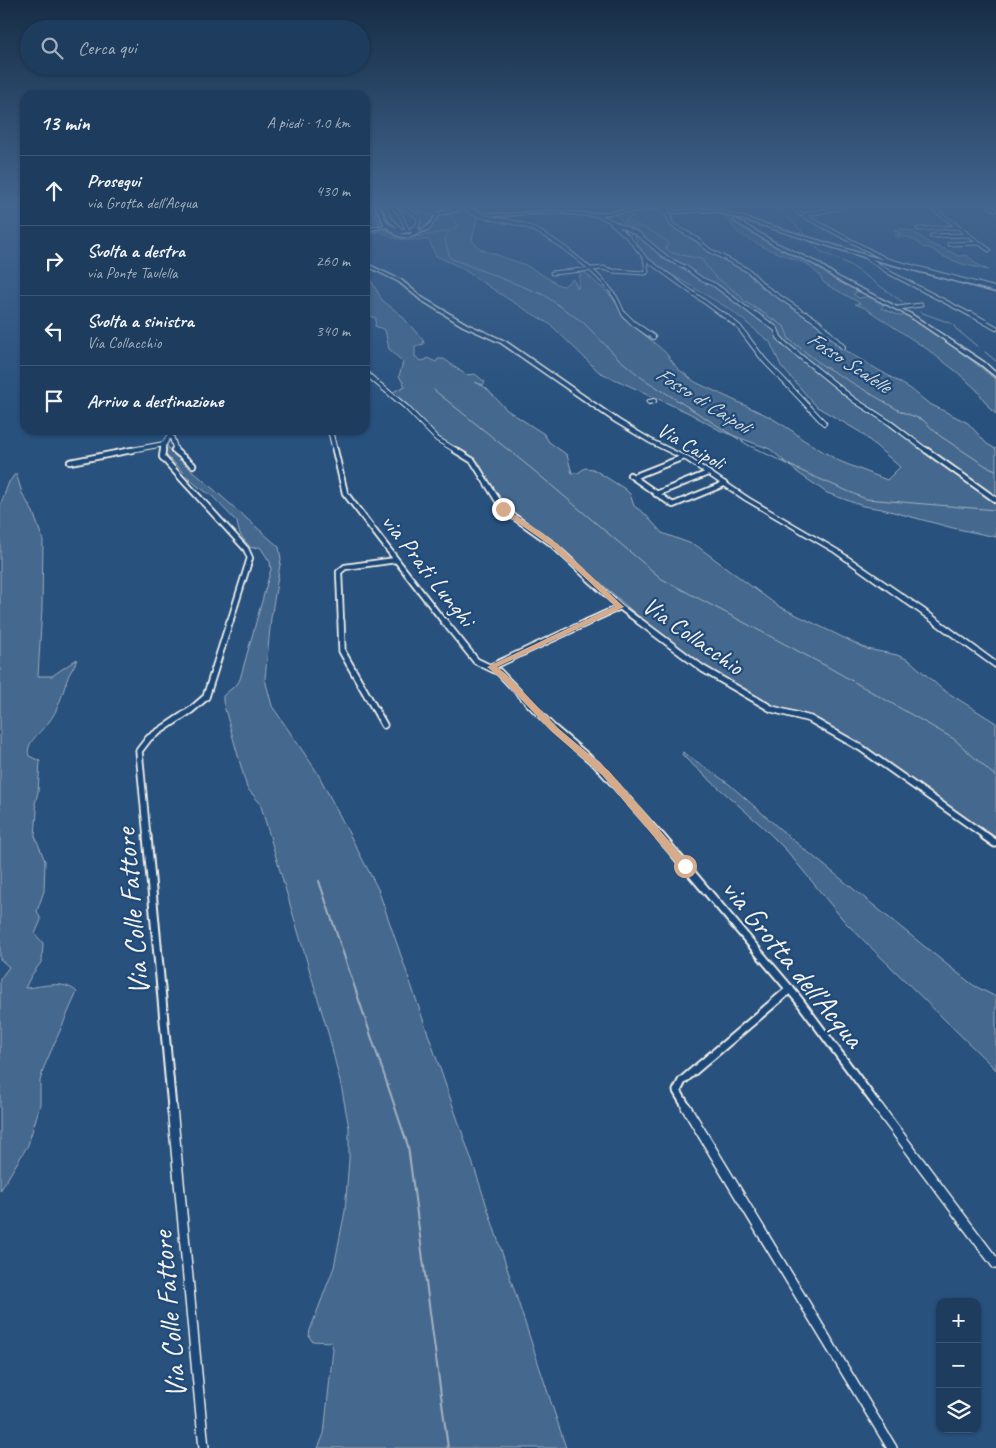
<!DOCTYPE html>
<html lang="it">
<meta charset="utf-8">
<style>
body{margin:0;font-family:Caveat,sans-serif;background:#2b4867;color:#f1f3f6}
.controls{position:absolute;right:15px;bottom:15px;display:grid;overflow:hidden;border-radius:10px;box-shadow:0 1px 4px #0004}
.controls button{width:45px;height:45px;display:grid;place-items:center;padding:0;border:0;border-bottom:1px solid #3c5673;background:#1e3d5e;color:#f1f3f6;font:25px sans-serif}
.stop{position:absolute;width:15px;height:15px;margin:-11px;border:4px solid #d6ab8b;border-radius:50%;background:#fff}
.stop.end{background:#d6ab8b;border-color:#fff;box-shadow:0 1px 5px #0008}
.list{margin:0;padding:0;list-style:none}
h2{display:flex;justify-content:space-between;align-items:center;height:65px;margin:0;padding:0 20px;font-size:21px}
h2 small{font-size:16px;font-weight:400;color:#a1aebc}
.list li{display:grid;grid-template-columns:32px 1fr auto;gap:15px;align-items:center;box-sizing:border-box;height:70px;padding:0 20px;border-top:1px solid #3c5673}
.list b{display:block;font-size:19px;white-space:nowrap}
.list p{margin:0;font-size:16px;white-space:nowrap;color:#a1aebc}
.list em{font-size:16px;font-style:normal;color:#a1aebc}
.icon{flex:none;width:28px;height:28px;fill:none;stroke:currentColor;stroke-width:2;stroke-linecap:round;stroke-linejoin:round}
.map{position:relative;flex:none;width:996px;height:1448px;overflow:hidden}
.search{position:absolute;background:#1e3d5e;box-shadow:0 1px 4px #0004;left:20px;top:20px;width:350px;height:55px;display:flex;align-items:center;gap:12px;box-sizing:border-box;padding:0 18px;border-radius:28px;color:#a1aebc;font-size:19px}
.panel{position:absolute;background:#1e3d5e;box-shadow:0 1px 4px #0004;left:20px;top:90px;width:350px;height:345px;border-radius:15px}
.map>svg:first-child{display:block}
</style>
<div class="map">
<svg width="996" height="1448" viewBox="0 0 996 1448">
<rect width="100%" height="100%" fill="#28517e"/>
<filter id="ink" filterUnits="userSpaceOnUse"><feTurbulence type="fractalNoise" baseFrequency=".02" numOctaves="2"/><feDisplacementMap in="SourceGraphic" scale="10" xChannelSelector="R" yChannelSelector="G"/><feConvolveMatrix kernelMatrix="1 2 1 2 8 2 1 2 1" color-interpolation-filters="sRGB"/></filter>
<g filter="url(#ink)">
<path fill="#45688e" stroke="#9cacbb" d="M365,207H383L390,221L401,231L411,230L417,226L419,218L403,207H471L476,210L477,219L472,240L480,249L526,265L559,285L564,286L573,279L578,289L580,274L583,271L609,294L634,326L665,352L677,368L695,382L770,417L794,432L802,439L839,461L887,480L900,467L860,432L817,407L781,366L770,342L731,310L649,261L637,243L634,232L637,228L624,223L613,213L653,208L651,207H677L684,210L714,207L675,212L672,217L674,224L678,228L696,238L717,256L733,260L756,281L799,308L825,329L839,347L911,389L928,403L968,423L987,444L996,449V537L953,528L882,509L863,506L827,493L797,472L770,449L721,431L689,413L599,372L551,325L508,299L458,266L436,256L429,240H405L393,238L380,231L365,236Z
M704,210C716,211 725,213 734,221C779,240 818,270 860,291L853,294L859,298L871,296L885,303L881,308L900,316L908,315L959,350L996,380V414L991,410L977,390L957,372L927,349L865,308L855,304H860L858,302L824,283L819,275L807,264L765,248L737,232L727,218L721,215Z
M898,229C910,228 920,236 929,243C937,248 947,248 958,256L967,255L975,263L988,270L962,264L942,256L930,248H924L916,241L907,237H897L895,235L901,234L894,230Z
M365,273L370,278L382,300L401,315L423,340L424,344L415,346V356L420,361L426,360L427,358L436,362L438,359H444L466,375L475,374L485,382L483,385L474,382L485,387L507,410L544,434L549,442L563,452L567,455L572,473H578L585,468L593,469L625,489L630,494L634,506L644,513L662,533L697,546L778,606L867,649L897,655L909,660L942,689L996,723V840L846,736L802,713L769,705L711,671L638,616L554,541L509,510L503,505L478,461L440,439L393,392L405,386L399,376L403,362L389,349L385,330L375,326L376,318L365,315Z
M167,445L170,451L279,547L281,559L271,618L265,679L272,706L317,772L378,889L474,1167L566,1448H318L324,1434L333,1349L331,1342L312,1341L309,1336L310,1330L334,1267L345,1211L349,1159V1128L342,1090L329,1036L260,803L247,788L223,702V696L238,683L240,679L271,569L270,562L260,547L251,548C242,537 239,536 237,522L212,496L196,485L167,456L165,451Z
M16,473L22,493L33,512L43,540L42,608L38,676H52L77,659C75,667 69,672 67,680C62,695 58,711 48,723C40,733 25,743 29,756L40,761L38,792L35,804L37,811L35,836L45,861L44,891L37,911L41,920L35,934L43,943L42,961L31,976L25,988C42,987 63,979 77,992L44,1067L40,1081V1105L28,1145L0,1191V979L9,967L0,959V506L9,482Z
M683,752L729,784L788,836L945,963L973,985L996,997V1070L845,922L787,851L763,827L685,758L682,754Z"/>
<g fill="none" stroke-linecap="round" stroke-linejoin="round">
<path stroke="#a4b2be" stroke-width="1" d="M370,207L378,220L379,226C404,245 421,235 449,231L445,240L450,258L544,295L584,323L619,359L642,378L748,445L808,474L866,499L996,510
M436,207L447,211L458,226L451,230
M630,207L625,210L626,213L633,217L624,220L653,232L669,243L666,248L672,253L701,259L715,277L739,294L744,301L784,326L789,339L822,365L900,411L923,420L940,436L986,466L996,470
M768,207L781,209L785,212
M785,214L806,236
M810,241L820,251L850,265L907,305
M920,312L953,324L956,329L978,347
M985,352L996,361
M434,390L532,469L662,579L828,667L954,739L996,777"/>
<path stroke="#a4b2be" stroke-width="2" d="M319,881L408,1146L448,1448"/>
<defs>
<path id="street-far5" d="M384,207L391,220L400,229
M394,207L399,212L407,229
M403,207L419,217L418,225L412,229
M417,207L437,214
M797,207V212L887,260L996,289
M931,207L989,250
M991,207L996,210
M665,209L672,225L698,240L709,250L749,271L765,287L808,316
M470,212C487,220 508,219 526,226C554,237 597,271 614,295C619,301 620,309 625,316
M596,214L638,234L668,259L685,267L701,279L715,285L756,316
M804,215L842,207
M365,223L369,229
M612,223L628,237L646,259L724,316
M386,224L400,232L418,229L413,233L419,232
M918,229L958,227
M931,236L969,235
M949,244L979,243
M865,256L890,273L973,316
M552,273L603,268L613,271L645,273L647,272L645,258
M898,308L921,305"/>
<path id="street-far4" d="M624,314L633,323L653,337
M723,314L739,327L764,360L824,423
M755,314L776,329L779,337L785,344L854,400L890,423L927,451
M806,314L818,322L843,347
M971,314L996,328
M365,370L369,376L406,407L437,439L457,451
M649,402L654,401
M330,430L335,451
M171,435L176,451
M126,451L164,444
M163,451V446L173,430"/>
<path id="street-far3" d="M163,450L162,457L246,549L250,558L230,622
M174,450L193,465
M335,450L345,493L444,622
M455,450L473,461L503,509L551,543L620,607L640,622
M926,450L996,500
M70,462L132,450
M630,475L673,505L724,484
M633,477L684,457
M656,494L708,473
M341,622L339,572L345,567L396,560
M587,622L620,607"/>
<path id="street-far2" d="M341,621L342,651L384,725
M444,621L476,661L499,672L552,727L597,765L661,837
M639,621L703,669L772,709L810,719L861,748L987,837
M491,667L590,621
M147,837L139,751L149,738L191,710L206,697L230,621"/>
<path id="street-far1" d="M147,836L172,1108
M660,836L798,999L879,1108
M985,836L995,843
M687,1108L677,1091L682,1081L790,989"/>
<path id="street" d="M172,1107L204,1448
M686,1107L892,1448
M878,1107L996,1264"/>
<path id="secondary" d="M376,207H380C387,225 395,241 417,232C422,230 427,228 430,224C433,220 435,217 437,213L453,210L450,207H454L458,211L439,215L429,229L410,237H403L396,235L387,227L370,230L365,238V233L368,228L385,225Z
M461,207H466L483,213L504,214L556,211L592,214L654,207L677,211L703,209L719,210L866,255L996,290V292L864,257L719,212L703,211L677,213L655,209L592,216L556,213L493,216L471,212Z
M735,219L776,243L818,263L838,277L911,314L984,362L996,373V377L980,364L909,316L836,279L816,265L774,245L734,221Z
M365,263L401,280L423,298L467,324L505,341L619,420L654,441L691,459L749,498L838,550L924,609L996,662V668L920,613L834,552L745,500L687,461L650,443L615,422L501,343L463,326L421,300L399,282L365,265Z"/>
</defs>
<use href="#street-far5" stroke="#f4f1e8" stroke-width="5"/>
<use href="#street-far4" stroke="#f4f1e8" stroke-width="6"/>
<use href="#street-far3" stroke="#f4f1e8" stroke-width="8"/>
<use href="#street-far2" stroke="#f4f1e8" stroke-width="9"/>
<use href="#street-far1" stroke="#f4f1e8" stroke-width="11"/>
<use href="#street" stroke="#f4f1e8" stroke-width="12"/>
<use href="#secondary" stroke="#f4f1e8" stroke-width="3"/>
<use href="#street-far5" stroke="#1f4a7a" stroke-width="3"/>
<use href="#street-far4" stroke="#1f4a7a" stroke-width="4"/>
<use href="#street-far3" stroke="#1f4a7a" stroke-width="4.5"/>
<use href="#street-far2" stroke="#1f4a7a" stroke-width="5.5"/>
<use href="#street-far1" stroke="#1f4a7a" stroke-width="7"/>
<use href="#street" stroke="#1f4a7a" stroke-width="9"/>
<use href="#secondary" fill="#1f4a7a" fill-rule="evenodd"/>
</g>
</g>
<linearGradient id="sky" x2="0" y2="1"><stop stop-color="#162d45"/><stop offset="0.5" stop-color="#42658f"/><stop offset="1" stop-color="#42658f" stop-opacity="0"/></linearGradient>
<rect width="996" height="410" fill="url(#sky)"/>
<path fill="#d6ab8b" d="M501,508H505L556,543L624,607L497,667L506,674L558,728L609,771L688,863V869H681L602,775L552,732L501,678L487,667L615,606L551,546L501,511Z"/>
<g text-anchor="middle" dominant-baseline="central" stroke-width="4.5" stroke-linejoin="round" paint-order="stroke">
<g font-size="21" font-style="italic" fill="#d9dcda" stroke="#1f4a7a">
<text transform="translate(849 362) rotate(33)">Fosso Scalelle</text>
<text transform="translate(703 400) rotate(32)">Fosso di Caipoli</text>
</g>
<g font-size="21" fill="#f4f1e8" stroke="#1f4a7a">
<text transform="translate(691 446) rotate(30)">Via Caipoli</text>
</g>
<g font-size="25" fill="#f4f1e8" stroke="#1f4a7a">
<text transform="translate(428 570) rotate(52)">via Prati Lunghi</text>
<text transform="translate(693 636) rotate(35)">Via Collacchio</text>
</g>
<g font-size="30" fill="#f4f1e8" stroke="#1f4a7a">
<text transform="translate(132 912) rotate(-95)">Via Colle Fattore</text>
<text transform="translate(793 963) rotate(51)">via Grotta dell'Acqua</text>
<text transform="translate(169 1315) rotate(-95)">Via Colle Fattore</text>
</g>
</g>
</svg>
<div class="controls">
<button>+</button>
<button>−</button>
<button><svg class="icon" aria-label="layers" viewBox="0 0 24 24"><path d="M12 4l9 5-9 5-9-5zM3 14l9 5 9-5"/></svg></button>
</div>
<div class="stop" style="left:685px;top:866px"></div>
<div class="stop end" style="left:503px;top:509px"></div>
<div class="search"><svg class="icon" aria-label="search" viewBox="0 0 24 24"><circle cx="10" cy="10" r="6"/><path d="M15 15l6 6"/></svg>Cerca qui</div>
<section class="panel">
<h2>13 min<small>A piedi · 1.0 km</small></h2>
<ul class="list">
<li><svg class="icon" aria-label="ahead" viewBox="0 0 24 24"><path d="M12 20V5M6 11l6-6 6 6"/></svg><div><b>Prosegui</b><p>via Grotta dell'Acqua</p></div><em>430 m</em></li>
<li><svg class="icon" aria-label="right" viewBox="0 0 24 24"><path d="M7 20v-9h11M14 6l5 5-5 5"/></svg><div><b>Svolta a destra</b><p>via Ponte Taulella</p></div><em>260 m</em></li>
<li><svg class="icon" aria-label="left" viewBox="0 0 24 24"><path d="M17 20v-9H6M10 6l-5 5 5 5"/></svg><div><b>Svolta a sinistra</b><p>Via Collacchio</p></div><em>340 m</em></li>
<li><svg class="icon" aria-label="arrive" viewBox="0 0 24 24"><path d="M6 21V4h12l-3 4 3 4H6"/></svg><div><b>Arrivo a destinazione</b></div></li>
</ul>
</section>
</div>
